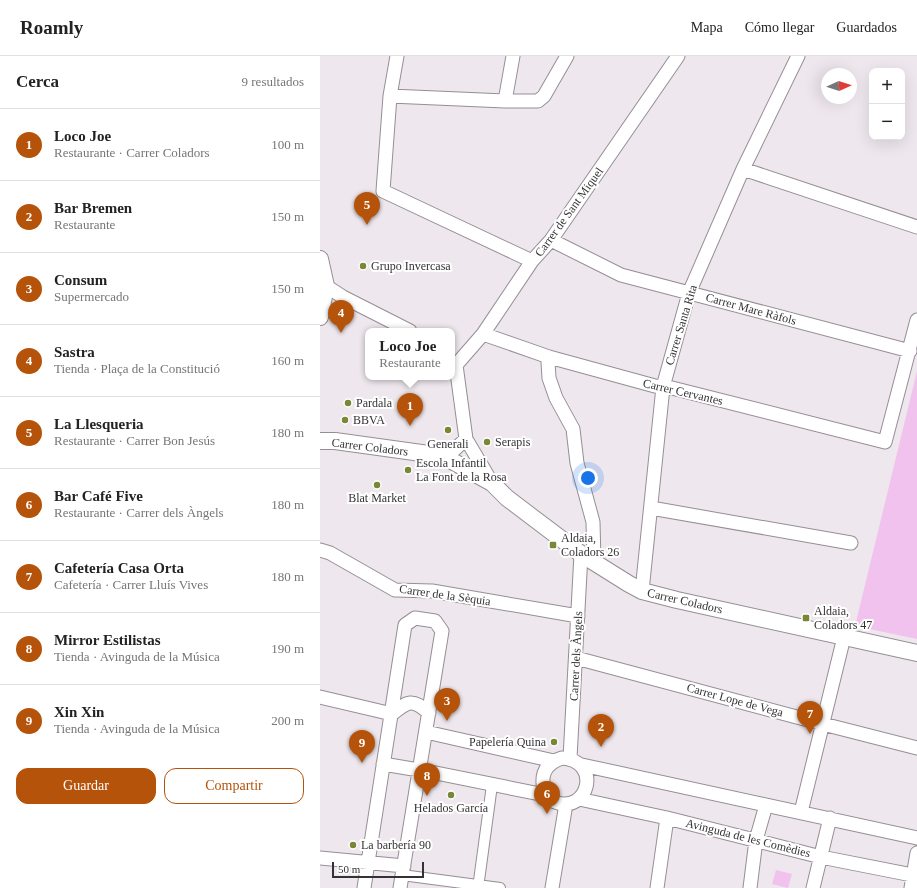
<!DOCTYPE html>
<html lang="es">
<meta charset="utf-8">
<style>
body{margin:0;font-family:Georgia,serif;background:#f2f2f2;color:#222}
.controls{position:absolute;right:12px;top:12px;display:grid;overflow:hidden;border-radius:8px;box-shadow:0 4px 16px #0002}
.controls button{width:36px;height:36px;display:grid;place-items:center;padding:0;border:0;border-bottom:1px solid #e0e0e0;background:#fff;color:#222;font:20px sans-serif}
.compass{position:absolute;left:501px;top:12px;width:36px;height:36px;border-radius:50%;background:#fff;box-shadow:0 4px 16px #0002;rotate:87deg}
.scale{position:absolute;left:12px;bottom:10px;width:92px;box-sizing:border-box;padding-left:4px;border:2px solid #353234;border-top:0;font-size:11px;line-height:14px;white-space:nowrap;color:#353234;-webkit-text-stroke:3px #fff;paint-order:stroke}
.you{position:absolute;left:268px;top:422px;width:14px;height:14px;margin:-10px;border:3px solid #fff;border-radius:50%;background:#1a73e8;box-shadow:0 0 0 6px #1a73e833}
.badge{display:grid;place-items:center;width:26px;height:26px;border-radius:50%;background:#b45309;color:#fff;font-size:13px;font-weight:700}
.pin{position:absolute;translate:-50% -33px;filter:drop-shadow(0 1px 2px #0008)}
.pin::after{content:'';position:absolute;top:21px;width:14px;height:12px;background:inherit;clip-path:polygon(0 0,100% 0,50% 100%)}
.popup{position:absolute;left:45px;top:272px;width:90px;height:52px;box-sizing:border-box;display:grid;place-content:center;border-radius:8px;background:#fff;filter:drop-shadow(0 1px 3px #0005);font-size:13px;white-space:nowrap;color:#767676}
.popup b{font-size:15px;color:#222}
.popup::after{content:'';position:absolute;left:50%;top:100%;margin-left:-8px;border:8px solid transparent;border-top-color:#fff}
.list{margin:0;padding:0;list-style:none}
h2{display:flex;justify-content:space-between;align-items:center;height:52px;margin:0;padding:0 16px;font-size:17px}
h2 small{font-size:13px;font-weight:400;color:#767676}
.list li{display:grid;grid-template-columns:26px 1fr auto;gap:12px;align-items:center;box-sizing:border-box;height:72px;padding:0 16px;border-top:1px solid #e0e0e0}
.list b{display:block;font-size:15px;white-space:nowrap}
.list p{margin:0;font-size:13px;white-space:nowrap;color:#767676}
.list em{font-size:13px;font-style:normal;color:#767676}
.actions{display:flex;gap:8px;padding:12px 16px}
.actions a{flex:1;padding:9px 0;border:1px solid #b45309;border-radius:12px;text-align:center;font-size:14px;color:#b45309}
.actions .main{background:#b45309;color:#fff}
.map{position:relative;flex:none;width:597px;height:832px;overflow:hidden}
header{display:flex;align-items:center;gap:24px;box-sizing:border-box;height:56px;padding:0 20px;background:#fff;border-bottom:1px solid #e0e0e0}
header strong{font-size:19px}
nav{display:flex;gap:22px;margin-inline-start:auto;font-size:14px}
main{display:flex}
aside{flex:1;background:#fff}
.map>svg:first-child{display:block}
</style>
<header>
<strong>Roamly</strong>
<nav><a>Mapa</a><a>Cómo llegar</a><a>Guardados</a></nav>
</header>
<main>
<aside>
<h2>Cerca<small>9 resultados</small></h2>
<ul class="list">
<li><span class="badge">1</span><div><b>Loco Joe</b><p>Restaurante · Carrer Coladors</p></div><em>100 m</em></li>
<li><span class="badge">2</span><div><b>Bar Bremen</b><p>Restaurante</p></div><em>150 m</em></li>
<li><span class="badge">3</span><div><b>Consum</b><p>Supermercado</p></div><em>150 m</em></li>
<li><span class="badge">4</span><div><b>Sastra</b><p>Tienda · Plaça de la Constitució</p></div><em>160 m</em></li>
<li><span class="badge">5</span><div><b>La Llesqueria</b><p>Restaurante · Carrer Bon Jesús</p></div><em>180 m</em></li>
<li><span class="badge">6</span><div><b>Bar Café Five</b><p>Restaurante · Carrer dels Àngels</p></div><em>180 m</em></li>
<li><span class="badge">7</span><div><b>Cafetería Casa Orta</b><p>Cafetería · Carrer Lluís Vives</p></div><em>180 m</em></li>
<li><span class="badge">8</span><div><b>Mirror Estilistas</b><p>Tienda · Avinguda de la Música</p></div><em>190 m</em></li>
<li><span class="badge">9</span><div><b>Xin Xin</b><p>Tienda · Avinguda de la Música</p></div><em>200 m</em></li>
</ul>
<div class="actions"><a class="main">Guardar</a><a>Compartir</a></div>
</aside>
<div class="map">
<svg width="597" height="832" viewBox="0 0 597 832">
<rect width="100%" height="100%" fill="#eee7ed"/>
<path fill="#f1c2ee" d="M597,315V583L535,570Z
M456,814L472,818L468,832L452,828Z"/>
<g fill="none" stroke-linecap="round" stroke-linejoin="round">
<defs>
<path id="pedestrian" d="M82,819L180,832
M158,832L172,729"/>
<path id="minor" d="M77,0L70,40L63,135L212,205
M70,40L185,45H218L224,40L247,0
M185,45L193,0
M423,113L597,171
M231,184L301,219L590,295
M6,230L23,241L90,275
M163,278L229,301L335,330L352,332L565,386L597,264
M229,301L228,306L229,322L236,342L253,373L257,407L273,466L274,505
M132,306L136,309L146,383L172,427
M136,309L163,278L212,205L231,184L358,0
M123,400L134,394L146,383
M331,452L531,487
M0,494L10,497L75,534L112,535L258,560
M322,535L343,331L369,237L423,113L478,0
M256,602L503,668L597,692
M0,641L72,658C88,645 92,642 109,657
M106,676L234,705
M242,702C283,705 268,759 235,746C232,744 228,741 225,739C220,721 223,708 242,702Z
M250,702L261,498
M63,708L111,716L225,739
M262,709L597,782
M259,743L347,762L501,801L597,820
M481,756L524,581
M0,802L84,810
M44,832L85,569L95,562L115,565L122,575L80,832
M232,832L246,748
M337,832L347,762
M430,832L436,784L446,749
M493,832L510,762
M591,832L597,797"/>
<path id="tertiary" d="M0,203L6,230L0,261
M0,385H15L123,400L172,427L187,442L261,498L309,528L322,535L357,544L597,597"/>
</defs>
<use href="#pedestrian" stroke="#958f95" stroke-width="12"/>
<use href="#minor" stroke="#958f95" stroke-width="15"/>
<use href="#tertiary" stroke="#958f95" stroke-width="18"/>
<use href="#pedestrian" stroke="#fff" stroke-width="10"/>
<use href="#minor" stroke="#fff" stroke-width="13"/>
<use href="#tertiary" stroke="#fff" stroke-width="16"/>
</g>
<g fill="#798736" stroke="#fff" stroke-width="1.5">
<circle cx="43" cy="210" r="4"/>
<circle cx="28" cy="347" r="4"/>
<circle cx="25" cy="364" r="4"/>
<circle cx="128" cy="374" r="4"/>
<circle cx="167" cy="386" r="4"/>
<circle cx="88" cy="414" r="4"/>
<circle cx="57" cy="429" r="4"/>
<rect x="229" y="485" width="8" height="8" rx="2"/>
<rect x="482" y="558" width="8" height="8" rx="2"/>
<circle cx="234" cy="686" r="4"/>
<circle cx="131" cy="739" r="4"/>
<circle cx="33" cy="789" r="4"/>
</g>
<g text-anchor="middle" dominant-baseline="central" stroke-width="4" stroke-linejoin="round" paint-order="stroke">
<g font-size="12" fill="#353234" stroke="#fff">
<text transform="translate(249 156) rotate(-54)">Carrer de Sant Miquel</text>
<text transform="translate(431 253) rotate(15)">Carrer Mare Ràfols</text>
<text transform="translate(361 269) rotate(-73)">Carrer Santa Rita</text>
<text transform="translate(363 336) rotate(13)">Carrer Cervantes</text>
<text transform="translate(50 391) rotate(7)">Carrer Coladors</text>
<text transform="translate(125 539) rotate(8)">Carrer de la Sèquia</text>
<text transform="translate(365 545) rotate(13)">Carrer Coladors</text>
<text transform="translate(256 600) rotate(-87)">Carrer dels Àngels</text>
<text transform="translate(415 644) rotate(15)">Carrer Lope de Vega</text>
<text transform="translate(428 782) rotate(14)">Avinguda de les Comèdies</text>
</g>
<g font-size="12" fill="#353234" stroke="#fff" text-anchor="start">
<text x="51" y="210">Grupo Invercasa</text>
<text x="36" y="347">Pardala</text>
<text x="33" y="364">BBVA</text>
<text x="175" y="386">Serapis</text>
<text x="128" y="388" text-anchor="middle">Generali</text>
<text x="96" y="407">Escola Infantil<tspan x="96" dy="14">La Font de la Rosa</tspan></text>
<text x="57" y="442" text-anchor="middle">Blat Market</text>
<text x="241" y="482">Aldaia,<tspan x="241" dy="14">Coladors 26</tspan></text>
<text x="494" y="555">Aldaia,<tspan x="494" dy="14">Coladors 47</tspan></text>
<text x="226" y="686" text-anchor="end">Papelería Quina</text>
<text x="131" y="752" text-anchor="middle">Helados García</text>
<text x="41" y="789">La barbería 90</text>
</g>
</g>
</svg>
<div class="controls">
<button>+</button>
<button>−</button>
</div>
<svg class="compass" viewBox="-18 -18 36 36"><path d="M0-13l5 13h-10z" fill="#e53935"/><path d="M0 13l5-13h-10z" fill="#767676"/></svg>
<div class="scale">50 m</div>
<div class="you"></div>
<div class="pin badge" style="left:90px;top:370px">1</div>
<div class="popup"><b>Loco Joe</b>Restaurante</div>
<div class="pin badge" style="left:281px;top:691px">2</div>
<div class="pin badge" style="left:127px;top:665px">3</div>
<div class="pin badge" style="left:21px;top:277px">4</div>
<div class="pin badge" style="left:47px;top:169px">5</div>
<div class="pin badge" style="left:227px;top:758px">6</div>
<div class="pin badge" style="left:490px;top:678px">7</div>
<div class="pin badge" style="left:107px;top:740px">8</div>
<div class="pin badge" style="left:42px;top:707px">9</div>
</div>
</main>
